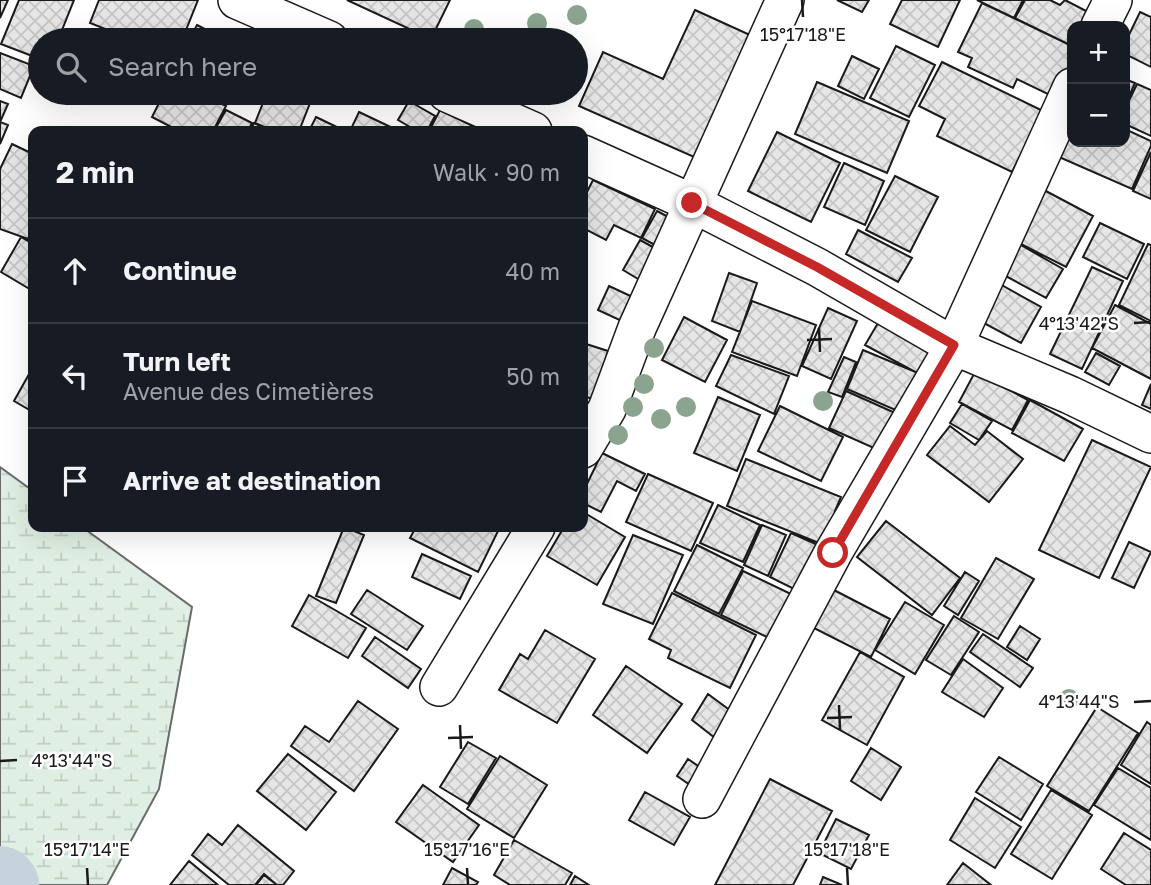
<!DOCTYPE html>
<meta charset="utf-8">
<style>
body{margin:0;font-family:"Golos Text",sans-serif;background:#20242c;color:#f1f3f6}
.controls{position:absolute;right:21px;top:21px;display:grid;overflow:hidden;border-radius:14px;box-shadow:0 7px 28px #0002}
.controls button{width:63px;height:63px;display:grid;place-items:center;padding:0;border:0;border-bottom:2px solid #363941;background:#171b24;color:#f1f3f6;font:35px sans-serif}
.stop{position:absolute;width:21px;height:21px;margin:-16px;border:5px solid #c62828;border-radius:50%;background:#fff}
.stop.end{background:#c62828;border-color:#fff;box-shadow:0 2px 7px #0008}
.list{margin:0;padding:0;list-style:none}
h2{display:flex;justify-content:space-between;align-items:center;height:91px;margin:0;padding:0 28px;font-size:30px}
h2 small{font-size:23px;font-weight:400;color:#9ea1a6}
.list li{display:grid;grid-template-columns:46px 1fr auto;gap:21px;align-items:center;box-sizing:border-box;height:105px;padding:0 28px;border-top:2px solid #363941}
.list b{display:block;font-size:26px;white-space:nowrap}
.list p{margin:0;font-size:23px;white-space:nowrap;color:#9ea1a6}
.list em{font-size:23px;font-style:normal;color:#9ea1a6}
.icon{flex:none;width:38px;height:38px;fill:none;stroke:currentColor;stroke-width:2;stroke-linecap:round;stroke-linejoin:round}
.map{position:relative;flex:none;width:1151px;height:885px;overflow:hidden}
.search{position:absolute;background:#171b24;box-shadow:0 7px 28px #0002;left:28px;top:28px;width:560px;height:77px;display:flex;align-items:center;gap:18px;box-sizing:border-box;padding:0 24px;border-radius:38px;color:#9ea1a6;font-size:26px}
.panel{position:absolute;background:#171b24;box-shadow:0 7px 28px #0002;left:28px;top:126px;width:560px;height:406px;border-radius:14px}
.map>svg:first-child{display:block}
</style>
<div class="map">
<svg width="1151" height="885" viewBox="0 0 1151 885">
<defs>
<pattern id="wetland-marsh" width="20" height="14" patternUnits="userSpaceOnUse" patternTransform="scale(1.75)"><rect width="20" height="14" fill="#e0efe3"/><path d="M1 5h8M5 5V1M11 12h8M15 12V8" fill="none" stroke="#c0ccc2"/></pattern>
<pattern id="building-cross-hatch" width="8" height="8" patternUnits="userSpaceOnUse" patternTransform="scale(1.75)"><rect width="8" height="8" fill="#e6e6e6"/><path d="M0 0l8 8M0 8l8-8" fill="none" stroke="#c5c5c5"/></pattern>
</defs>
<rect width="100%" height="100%" fill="#fff"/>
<path fill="url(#wetland-marsh)" stroke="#6a6a6a" stroke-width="2" d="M0,467L33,491V527H82L192,607L159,789L107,885H0Z"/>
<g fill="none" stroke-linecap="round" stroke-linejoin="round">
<path stroke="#c6d2dc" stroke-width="74" d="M0,883L2,885"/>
</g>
<path fill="url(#building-cross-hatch)" stroke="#1a1a1a" stroke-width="2" d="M0,0H8L0,18Z
M19,0H74L58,40H40V59L1,44Z
M99,0H198L182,40H133L90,23Z
M347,0H450L431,39Z
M837,0H869L862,12Z
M902,0H960L938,47L890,24Z
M977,0H1023L1014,18Z
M1025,0H1050L1060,5L1065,0L1090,13L1083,26H1072V46L1015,18Z
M982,3L1072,46V65L1056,98L1017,79L1013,88L968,67L972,58L958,52Z
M695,10L750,35L694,157L579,106L603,52L663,79Z
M1140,12L1151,17V67L1125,54V43Z
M197,25L226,40H189Z
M896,46L935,65L909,117L870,98Z
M0,53L34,66L21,98L0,89Z
M852,56L879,69L864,99L838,86Z
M942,62L1043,111L1012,172L937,136L945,119L919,106Z
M1125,79L1135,83L1125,105Z
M817,82L909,121L887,173L795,134Z
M1137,84L1151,90V136L1125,124V109Z
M164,93H201L226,106L213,131H179L152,117Z
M267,93H314L299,131H274L255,123Z
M0,101L8,104L0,122Z
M409,101L435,116L427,131H417L398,120Z
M226,110L252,123L248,131H214Z
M440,110L481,130V131H429Z
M359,112L399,131H350Z
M316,117L345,131H309Z
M0,122L8,125L0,144Z
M254,123L270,131H250Z
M1072,129V142H1125V129L1151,141V146L1132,189L1059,157Z
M777,132L840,163L811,222L748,191Z
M12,144L33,154V227L28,239L0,229V169Z
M1151,152V199L1133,191Z
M844,163L884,181L865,225L824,207Z
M895,176L938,197L910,252L866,230Z
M593,180L655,209L641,238L614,225L606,240L583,228V200Z
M1044,190L1093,216L1066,267L1017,242Z
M657,211L678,222L664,250L642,238Z
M1100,223L1144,244L1127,279L1083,257Z
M858,230L912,258L898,282L846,254Z
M21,237L33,244V291L1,272Z
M640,240L662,252L645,283L623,270Z
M1019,244L1063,269L1046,298L1002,274Z
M1148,244L1151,245V321L1119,305Z
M1092,267L1123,281L1082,369L1050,354Z
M729,273L757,283L740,332L712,321Z
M989,278L1041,307L1021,343L969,315Z
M609,286L637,299L626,323L598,310Z
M752,301L816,325L797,376L732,352Z
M1115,305L1151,324V379L1092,348Z
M828,308L857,321L831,379L802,366Z
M684,317L727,340L705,382L662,360Z
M878,323L944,358L932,381L865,345Z
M583,343L608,351L593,399L583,396Z
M863,350L918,373L900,412L847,389Z
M1096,353L1120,366L1109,385L1085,372Z
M731,355L789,376L774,414L716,386Z
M844,357L856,362L842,397L828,392Z
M33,367V412L14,401Z
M975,372L1028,400L1012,430L959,402Z
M1151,384V409L1142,405Z
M846,391L902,416L885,453L829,428Z
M718,397L760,415L737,471L694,453Z
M1030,400L1083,429L1064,461L1012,433Z
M962,404L992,421L979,440L950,423Z
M780,406L843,437L821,481L758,451Z
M950,426L975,445L987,431L1023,459L989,502L927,455Z
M1092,440L1151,467L1099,578L1039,550Z
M602,453L645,474L636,491L617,481L601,512L583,503V492Z
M746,459L841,497L835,511L847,516L834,549L727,506Z
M648,474L713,503L691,551L626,522Z
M718,505L760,525L743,562L700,543Z
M583,512L625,537L597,585L547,556L564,527H583Z
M886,521L960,578L932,615L857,557Z
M762,525L786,535L768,576L744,565Z
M344,527L364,535L336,603L316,596Z
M416,527H500L478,572L410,538Z
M791,533L818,545L796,590L770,577Z
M633,535L683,555L653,624L603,604Z
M1129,542L1151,552L1134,588L1112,578Z
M697,545L743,568L719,614L674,591Z
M422,554L471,576L460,599L412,577Z
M996,558L1034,579L998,639L961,618Z
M743,571L793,595L771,639L721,615Z
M965,572L979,581L958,615L944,606Z
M830,588L890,619L871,657L810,626Z
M367,590L423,626L407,650L351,614Z
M672,593L756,635L730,688L668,658L671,650L649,639Z
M309,595L366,628L348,658L292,626Z
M905,602L944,625L915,674L875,650Z
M954,616L979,632L951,675L926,660Z
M1020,626L1040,639L1027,660L1007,647Z
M545,630L595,659L557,723L499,690L520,654L528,659Z
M983,634L1033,668L1020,687L970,652Z
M375,637L421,669L408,688L362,656Z
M860,652L904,677L867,745L822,720Z
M963,659L1003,688L984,717L942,692Z
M626,666L682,704L647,753L593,715Z
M708,694L743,720L724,745L692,720Z
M358,701L398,729L354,791L291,746L305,726L329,742Z
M1097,707L1138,733L1089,811L1047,786Z
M1147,722L1151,725V784L1121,765Z
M468,742L496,758L468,804L440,787Z
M871,748L901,767L881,800L851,781Z
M288,754L336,792L306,830L257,791Z
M500,756L547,785L514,838L467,809Z
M999,757L1043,784L1021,820L976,792Z
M688,759L707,772L696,789L677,776Z
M1118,768L1151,788V840L1094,805Z
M770,779L832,811L793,885H715Z
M423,785L479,825L453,862L396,822Z
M1051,790L1092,815L1052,879L1011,854Z
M645,792L690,817L674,845L629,820Z
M975,798L1021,827L995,868L950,840Z
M836,819L869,835L851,869L819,853Z
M238,825L294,871L283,885H277L264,874L255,885H229L192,855L208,834L222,845Z
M1124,833L1151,850V885H1126L1101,869Z
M514,840L572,873L565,885H510L494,875Z
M189,861L218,885H170Z
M963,863L991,885H947Z
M452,868L478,882L476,885H443Z
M264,875L277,885H256Z
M575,876L589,885H570Z
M823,877L842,885H820Z"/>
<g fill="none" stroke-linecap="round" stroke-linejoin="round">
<defs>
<path id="street" d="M237,0L329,40
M1100,26L1113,0
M447,93L533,131
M583,154L692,203L817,267L954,346L1070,395L1151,434
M583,449L607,409L637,328L785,0
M439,687L536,527
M702,799L833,553L954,346L1072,87"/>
</defs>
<use href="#street" stroke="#1a1a1a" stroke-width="40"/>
<use href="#street" stroke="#fff" stroke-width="37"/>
</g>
<g fill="#8aa48f">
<circle cx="577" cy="15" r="10"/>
<circle cx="537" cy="23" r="10"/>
<circle cx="474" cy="29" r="10"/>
<circle cx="654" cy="348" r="10"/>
<circle cx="644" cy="384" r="10"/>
<circle cx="823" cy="401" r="10"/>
<circle cx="633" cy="407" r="10"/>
<circle cx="686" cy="407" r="10"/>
<circle cx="661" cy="419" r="10"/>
<circle cx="618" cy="435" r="10"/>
<circle cx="1069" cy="699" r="10"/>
</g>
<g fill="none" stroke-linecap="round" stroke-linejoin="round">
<path stroke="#c62828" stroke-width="9" d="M692,203L817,267L954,345L833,553"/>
</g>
<path fill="none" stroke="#1a1a1a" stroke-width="2.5" d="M802,0L803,17M1134,323L1151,322M819,328L820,352M807,340L832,339M1134,702L1151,701M839,705L840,730M827,718L852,717M460,725L461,749M448,738L473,737M0,761L17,760M87,868L88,885M467,868L468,885M847,868L848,885"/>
<g font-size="18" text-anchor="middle" fill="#1a1a1a" stroke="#fff" stroke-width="5" stroke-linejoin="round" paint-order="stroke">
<text x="803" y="41">15°17'18"E</text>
<text x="1079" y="330">4°13'42"S</text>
<text x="1079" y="708">4°13'44"S</text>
<text x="72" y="767">4°13'44"S</text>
<text x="87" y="856">15°17'14"E</text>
<text x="467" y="856">15°17'16"E</text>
<text x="847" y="856">15°17'18"E</text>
</g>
</svg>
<div class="controls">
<button>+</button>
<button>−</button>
</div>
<div class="stop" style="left:833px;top:553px"></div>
<div class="stop end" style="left:692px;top:203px"></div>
<div class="search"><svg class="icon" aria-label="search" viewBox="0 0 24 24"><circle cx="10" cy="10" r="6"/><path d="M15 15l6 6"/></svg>Search here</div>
<section class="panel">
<h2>2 min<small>Walk · 90 m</small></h2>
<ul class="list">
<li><svg class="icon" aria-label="ahead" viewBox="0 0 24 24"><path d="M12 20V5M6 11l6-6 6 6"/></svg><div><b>Continue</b></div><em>40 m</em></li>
<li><svg class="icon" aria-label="left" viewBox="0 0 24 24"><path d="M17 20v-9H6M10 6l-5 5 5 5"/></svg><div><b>Turn left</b><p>Avenue des Cimetières</p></div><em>50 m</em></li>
<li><svg class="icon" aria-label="arrive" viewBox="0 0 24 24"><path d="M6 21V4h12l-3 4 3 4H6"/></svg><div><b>Arrive at destination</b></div></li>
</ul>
</section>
</div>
